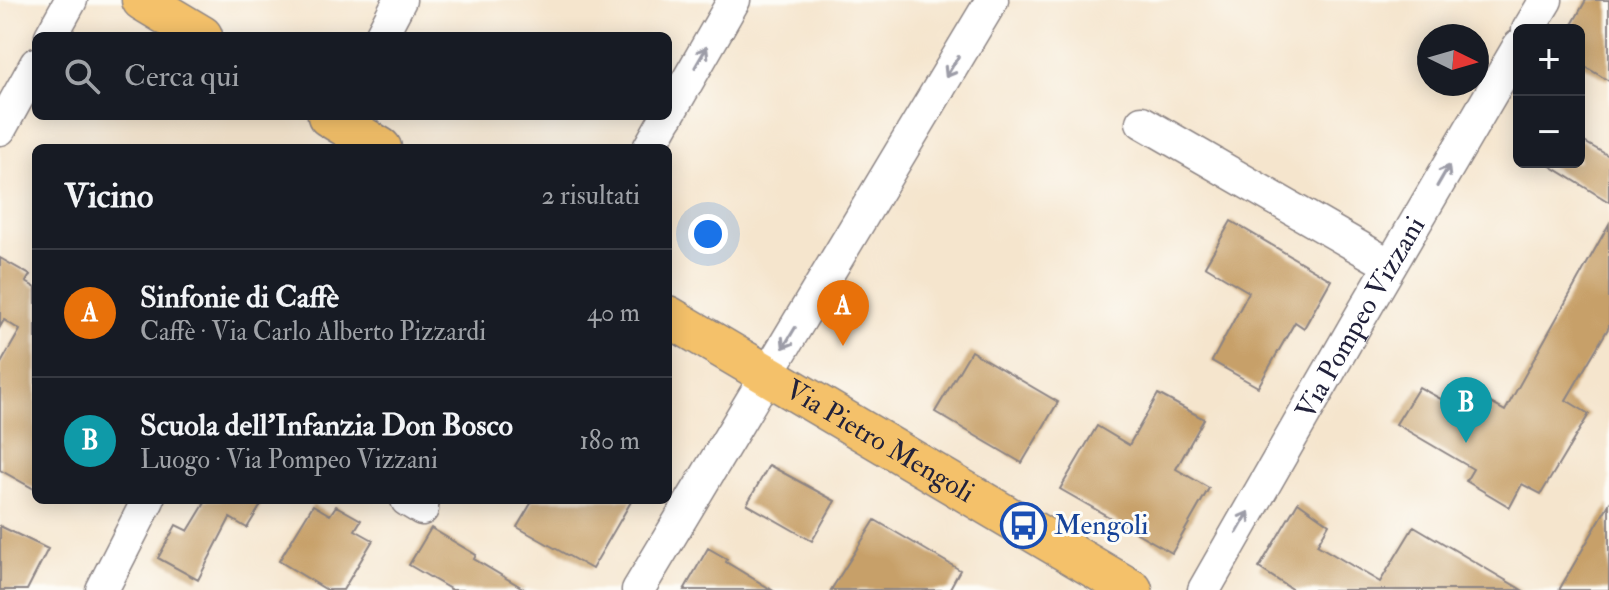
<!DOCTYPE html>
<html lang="it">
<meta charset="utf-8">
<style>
body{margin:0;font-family:"IM FELL Double Pica",serif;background:#20242c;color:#f1f3f6}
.controls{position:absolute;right:24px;top:24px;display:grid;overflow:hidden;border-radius:12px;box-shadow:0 4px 20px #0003}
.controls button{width:72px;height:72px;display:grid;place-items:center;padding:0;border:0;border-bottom:2px solid #363941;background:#171b24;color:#f1f3f6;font:40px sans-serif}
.compass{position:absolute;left:1417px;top:24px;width:72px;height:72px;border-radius:50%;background:#171b24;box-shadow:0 4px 20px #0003;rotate:95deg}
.you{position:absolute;left:708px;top:234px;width:28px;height:28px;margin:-20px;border:6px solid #fff;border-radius:50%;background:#1a73e8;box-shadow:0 0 0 12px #1a73e833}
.badge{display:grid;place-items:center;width:52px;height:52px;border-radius:50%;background:#d93025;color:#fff;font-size:26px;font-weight:700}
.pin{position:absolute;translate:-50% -66px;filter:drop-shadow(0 2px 4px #0008)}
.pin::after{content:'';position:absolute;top:42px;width:28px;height:24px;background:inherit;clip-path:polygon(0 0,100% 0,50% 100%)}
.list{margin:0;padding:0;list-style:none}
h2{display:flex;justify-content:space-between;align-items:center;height:104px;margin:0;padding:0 32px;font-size:34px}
h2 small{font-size:26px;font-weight:400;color:#9ea1a6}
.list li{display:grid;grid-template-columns:52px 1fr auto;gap:24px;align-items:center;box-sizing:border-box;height:128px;padding:0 32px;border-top:2px solid #363941}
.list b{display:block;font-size:30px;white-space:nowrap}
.list p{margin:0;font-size:26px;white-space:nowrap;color:#9ea1a6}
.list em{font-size:26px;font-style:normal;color:#9ea1a6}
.icon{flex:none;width:44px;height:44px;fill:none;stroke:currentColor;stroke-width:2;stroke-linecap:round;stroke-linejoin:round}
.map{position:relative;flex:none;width:1609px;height:590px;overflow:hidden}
.search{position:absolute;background:#171b24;box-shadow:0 4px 20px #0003;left:32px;top:32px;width:640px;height:88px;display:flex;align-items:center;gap:20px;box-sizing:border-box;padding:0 28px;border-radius:12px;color:#9ea1a6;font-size:30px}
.panel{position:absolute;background:#171b24;box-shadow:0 4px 20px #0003;left:32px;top:144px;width:640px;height:360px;border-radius:12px}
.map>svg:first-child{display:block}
</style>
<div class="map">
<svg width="1609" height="590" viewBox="0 0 1609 590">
<rect width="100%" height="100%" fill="#fdfcf7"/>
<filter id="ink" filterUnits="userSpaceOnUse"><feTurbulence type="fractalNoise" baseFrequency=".0125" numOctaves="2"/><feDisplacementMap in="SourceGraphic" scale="16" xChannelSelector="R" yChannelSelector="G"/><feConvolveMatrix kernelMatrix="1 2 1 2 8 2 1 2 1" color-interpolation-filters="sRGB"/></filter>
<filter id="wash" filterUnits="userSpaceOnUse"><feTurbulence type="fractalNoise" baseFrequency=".006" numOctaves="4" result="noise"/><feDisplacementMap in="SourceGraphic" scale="32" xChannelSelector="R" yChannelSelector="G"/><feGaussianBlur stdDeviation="1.8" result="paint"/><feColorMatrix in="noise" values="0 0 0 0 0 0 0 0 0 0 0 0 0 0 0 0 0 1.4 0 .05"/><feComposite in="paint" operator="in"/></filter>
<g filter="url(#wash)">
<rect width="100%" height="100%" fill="#f5e5cd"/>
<g id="blocks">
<path fill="#c7a069" d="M1586,0H1609V81L1579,63V30H1569Z
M1579,139L1609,156V202L1544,162H1579Z
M1231,221L1331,280L1304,328L1295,322L1258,387L1212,361L1249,292L1205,266Z
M1609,224V327L1566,400L1589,414L1541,494L1522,484L1510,507L1466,481L1473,469L1396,424L1419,387L1448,403L1458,385L1505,411Z
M0,258L30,275L26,282L36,288V490L0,470V365L20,330L4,320L0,327Z
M971,351L1058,402L1022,463L935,412Z
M1158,394L1204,419L1176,469L1209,488L1172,553L1060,489L1097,426L1129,445Z
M769,465L835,501L812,541L747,504Z
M199,500H264L247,528L230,518L198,580L158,558L176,525L188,531L205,503Z
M533,500H632L592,569L517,527Z
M1298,502L1329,524L1317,545L1380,582L1414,526L1522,590H1293L1259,568Z
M1609,504V590H1559Z
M313,505L330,515L336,506L361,520L355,530L373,540L343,590H327L279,561Z
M875,520L960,570L949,590H831Z
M0,526L48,549L27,590H0Z
M431,528L476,555L474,559L526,590H452L409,565Z
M708,548L727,559L726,562L772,590H684Z"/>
</g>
</g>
<g filter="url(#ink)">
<use href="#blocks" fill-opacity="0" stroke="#8c8484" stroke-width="2"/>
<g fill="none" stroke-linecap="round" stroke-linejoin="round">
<defs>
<g id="minor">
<path d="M1528,30L1546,0"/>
<path d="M51,36L71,0"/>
<path d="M381,36L400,0"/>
<path d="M668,115L734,0"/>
<path d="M1142,122L1390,265"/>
<path d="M0,129L36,64"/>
<path d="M649,148L667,116"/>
<path d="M407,500L422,509"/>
<path d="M102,590L148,500"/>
<path d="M638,590L992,0"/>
<path id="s1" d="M1204,590L1355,326L1519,46"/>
</g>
<g id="major">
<path d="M142,0L202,36"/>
<path d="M328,116L381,148"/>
<path id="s2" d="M668,316L1132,590"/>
</g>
</defs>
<use href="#minor" stroke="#8c8484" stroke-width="35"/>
<use href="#major" stroke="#8c8484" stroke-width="43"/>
<use href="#minor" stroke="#fff" stroke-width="32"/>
<use href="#major" stroke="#f4c16a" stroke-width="40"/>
</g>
<defs><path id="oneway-shaft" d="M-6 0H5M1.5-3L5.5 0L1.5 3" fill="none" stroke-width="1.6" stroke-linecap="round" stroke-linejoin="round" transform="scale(2)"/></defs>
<g stroke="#9c9ca7">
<use href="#oneway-shaft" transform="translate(701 57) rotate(-60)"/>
<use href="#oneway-shaft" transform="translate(952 67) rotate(121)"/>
<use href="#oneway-shaft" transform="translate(1443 176) rotate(-60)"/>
<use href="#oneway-shaft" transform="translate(789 338) rotate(121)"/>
<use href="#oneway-shaft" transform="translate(1243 522) rotate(-60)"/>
</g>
</g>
<defs>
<symbol id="bus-ring" viewBox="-11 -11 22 22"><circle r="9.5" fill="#fdfcf7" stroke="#1a4fb4" stroke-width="1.5"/><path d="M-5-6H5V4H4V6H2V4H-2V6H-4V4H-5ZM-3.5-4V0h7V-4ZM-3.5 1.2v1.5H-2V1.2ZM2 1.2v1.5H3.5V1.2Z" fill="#1a4fb4"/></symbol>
</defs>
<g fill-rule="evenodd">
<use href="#bus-ring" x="998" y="500" width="51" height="51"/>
</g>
<g text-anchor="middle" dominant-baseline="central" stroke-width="6" stroke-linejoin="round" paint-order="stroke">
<g font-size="28" fill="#22223b" stroke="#fdfcf7">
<text stroke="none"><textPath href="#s1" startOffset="314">Via Pompeo Vizzani</textPath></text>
<text stroke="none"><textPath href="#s2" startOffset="246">Via Pietro Mengoli</textPath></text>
</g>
<g font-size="28" fill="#164399" stroke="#fdfcf7" text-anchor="start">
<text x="1054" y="525">Mengoli</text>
</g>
</g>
</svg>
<div class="controls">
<button>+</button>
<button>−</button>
</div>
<svg class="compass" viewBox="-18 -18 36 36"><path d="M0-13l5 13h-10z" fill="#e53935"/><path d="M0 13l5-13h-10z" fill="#9ea1a6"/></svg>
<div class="you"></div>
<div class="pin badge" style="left:843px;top:346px;background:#e8710a">A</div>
<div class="pin badge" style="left:1466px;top:443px;background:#0f9aa8">B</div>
<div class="search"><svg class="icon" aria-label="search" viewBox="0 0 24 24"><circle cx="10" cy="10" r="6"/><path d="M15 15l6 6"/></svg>Cerca qui</div>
<section class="panel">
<h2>Vicino<small>2 risultati</small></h2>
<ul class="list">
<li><span class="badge" style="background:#e8710a">A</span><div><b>Sinfonie di Caffè</b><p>Caffè · Via Carlo Alberto Pizzardi</p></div><em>40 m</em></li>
<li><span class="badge" style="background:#0f9aa8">B</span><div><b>Scuola dell'Infanzia Don Bosco</b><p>Luogo · Via Pompeo Vizzani</p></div><em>180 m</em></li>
</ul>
</section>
</div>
